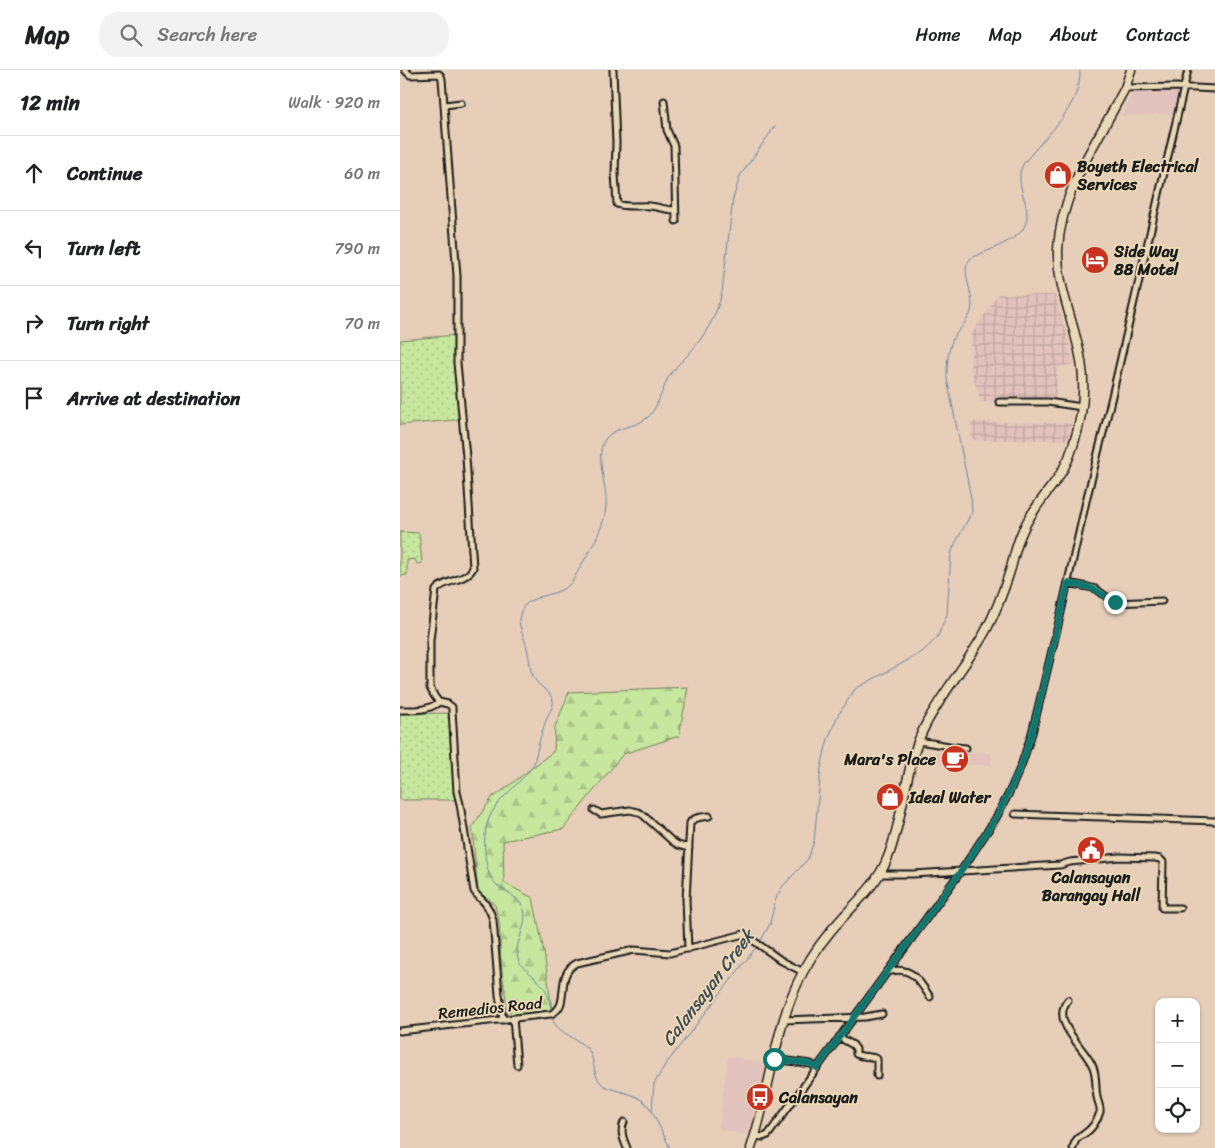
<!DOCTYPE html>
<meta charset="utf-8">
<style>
body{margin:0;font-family:Sriracha,sans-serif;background:#f2f2f2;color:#202124}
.controls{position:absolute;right:15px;bottom:15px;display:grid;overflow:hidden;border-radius:10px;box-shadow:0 1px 4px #0004}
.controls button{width:45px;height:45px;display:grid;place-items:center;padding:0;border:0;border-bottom:1px solid #e0e0e0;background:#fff;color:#202124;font:25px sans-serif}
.stop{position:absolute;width:15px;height:15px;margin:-11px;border:4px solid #0f766e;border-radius:50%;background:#fff}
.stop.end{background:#0f766e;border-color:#fff;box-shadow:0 1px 5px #0008}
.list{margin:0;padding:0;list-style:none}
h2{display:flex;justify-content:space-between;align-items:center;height:65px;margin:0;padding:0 20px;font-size:21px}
h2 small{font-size:16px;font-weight:400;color:#757577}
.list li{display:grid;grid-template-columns:32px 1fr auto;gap:15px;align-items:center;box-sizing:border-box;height:75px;padding:0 20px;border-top:1px solid #e0e0e0}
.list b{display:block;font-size:19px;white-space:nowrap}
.list em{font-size:16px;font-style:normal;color:#757577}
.icon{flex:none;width:28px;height:28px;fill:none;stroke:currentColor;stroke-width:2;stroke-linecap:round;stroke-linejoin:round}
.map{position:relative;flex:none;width:815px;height:1078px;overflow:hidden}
header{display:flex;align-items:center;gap:30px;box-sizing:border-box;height:70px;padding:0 25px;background:#fff;border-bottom:1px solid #e0e0e0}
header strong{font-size:24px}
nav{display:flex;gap:28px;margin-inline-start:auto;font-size:18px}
.search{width:350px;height:45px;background:#f2f2f2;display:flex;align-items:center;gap:12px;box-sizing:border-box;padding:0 18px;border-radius:20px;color:#757577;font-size:19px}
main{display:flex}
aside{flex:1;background:#fff}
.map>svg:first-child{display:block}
</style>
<header>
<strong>Map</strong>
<div class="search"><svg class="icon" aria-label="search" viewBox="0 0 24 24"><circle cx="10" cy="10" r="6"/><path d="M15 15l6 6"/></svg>Search here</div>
<nav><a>Home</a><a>Map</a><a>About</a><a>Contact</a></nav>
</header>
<main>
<aside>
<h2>12 min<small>Walk · 920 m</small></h2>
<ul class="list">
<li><svg class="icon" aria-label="ahead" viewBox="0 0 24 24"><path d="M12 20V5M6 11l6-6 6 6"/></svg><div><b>Continue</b></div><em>60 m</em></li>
<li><svg class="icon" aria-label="left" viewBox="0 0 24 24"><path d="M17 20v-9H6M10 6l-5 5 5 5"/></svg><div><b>Turn left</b></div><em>790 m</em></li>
<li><svg class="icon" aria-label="right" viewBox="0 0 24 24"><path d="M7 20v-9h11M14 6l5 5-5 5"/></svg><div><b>Turn right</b></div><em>70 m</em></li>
<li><svg class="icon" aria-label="arrive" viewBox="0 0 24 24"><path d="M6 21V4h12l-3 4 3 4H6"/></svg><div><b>Arrive at destination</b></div></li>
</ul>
</aside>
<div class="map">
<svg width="815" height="1078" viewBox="0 0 815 1078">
<defs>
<pattern id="industrial-grid" width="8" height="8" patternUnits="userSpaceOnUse" patternTransform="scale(1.25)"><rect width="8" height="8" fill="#e2c2bc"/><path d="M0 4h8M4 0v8" fill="none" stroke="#c1a6a1"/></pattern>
<pattern id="grass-dots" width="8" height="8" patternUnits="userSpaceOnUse" patternTransform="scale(1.25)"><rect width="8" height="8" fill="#c7e69e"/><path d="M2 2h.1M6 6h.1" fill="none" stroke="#aac588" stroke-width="1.8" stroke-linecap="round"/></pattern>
<pattern id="forest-firs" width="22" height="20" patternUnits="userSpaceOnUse" patternTransform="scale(1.25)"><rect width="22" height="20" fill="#c7e69e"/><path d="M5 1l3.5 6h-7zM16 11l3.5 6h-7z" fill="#aac588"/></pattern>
</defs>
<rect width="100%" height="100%" fill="#e6ceb9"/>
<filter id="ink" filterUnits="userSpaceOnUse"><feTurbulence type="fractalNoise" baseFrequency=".02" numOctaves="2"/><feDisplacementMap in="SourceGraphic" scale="10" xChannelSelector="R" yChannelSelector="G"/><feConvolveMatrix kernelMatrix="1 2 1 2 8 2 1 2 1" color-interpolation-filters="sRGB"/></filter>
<g filter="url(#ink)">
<path fill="#e2c2bc" d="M736,20H781L776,43L722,46L732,23H736Z
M521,683H591V695L517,694Z
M328,986L366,994L348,1065L319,1059Z"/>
<path fill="url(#industrial-grid)" d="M598,224L655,225L669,272L674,295L658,296L655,330L581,332L570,297L572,264Z
M571,352L672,353L668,370H572Z"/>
<path fill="url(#grass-dots)" stroke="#72815d" d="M56,265L65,349L0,355V270Z
M0,462L19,463L22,493L17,494L15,489L7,490V505L0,506Z
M51,643L55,730H0V644Z"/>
<path fill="url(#forest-firs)" stroke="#72815d" d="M288,617L279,666L223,684L163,759L103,771L104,813L133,828L144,882L152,940L111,945L106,930L101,892L99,851L95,835L78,821L72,757L94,725V727L154,681L155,657L169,622Z"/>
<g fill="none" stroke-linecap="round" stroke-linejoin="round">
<path stroke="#6a86a1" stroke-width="1" d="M360,872L370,854L375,831L378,824L382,817L408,789L414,771L421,698L427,672L437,647L455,619L521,583L537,568L547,544L551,484L555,474L572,442L571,428L547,309C547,295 547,280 554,267C559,259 569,250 571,241C576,225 558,201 571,188C584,182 616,171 623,159C635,140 615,119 621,99C623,93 630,86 634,81C654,58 681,33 680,0
M151,941C148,921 147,919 132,905C129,902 124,899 121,895C109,877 129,858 124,840C120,826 102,822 94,812C87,803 86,793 85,783C81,735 107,729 132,697L134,693C138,676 142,660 148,645C150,641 154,636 153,631C151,622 141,618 136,611C129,602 130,589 127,578C125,569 119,558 119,549C120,544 122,538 125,535C137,523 159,527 172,512C184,488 204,463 206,436C208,417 193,384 206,368C216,356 235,358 247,348C257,340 262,320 268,308C273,299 281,292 288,285C305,265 316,248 322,222L333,129L340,106L375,56
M152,947C155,962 175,967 186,977C196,986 191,1003 201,1013C204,1017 210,1018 215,1020C229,1024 243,1026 251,1040
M270,1078L252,1041L254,1014L265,995L358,875"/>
<defs>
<path id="minor" d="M5,0L10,5L39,4L41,6L42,9L57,206V293L66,387L73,498C66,512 45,509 36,520L30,570V618L35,627L39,632L48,634L52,637V640L57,722L60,734L74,821C77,826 79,827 83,831C89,837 91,843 93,850L99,925L103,950
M213,0L216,73L215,104L217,134C227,138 240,135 250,136C260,137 265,140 275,140
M725,18L776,17L815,19
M264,31L267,60L274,76L276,151
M45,35L61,33
M599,332H648L682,337
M668,513L688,517L696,519L715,533L762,531
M0,640C14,640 28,641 39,632
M518,671C534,673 550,677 566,678
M194,740L201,744L230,740L238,742L243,745L272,771L278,775L289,778
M615,744L815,751
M480,804H513L660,795L670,792L719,787L755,788L760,789L763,792L762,838H780
M288,879L286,830L290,753C293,747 302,747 309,746
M487,902C510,895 518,908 530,927
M668,930C649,952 686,978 693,997C697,1007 695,1017 697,1027C698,1033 701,1037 700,1042C698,1050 691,1060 684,1064C682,1066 680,1066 678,1068C675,1070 674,1075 673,1078
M113,948L117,995
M384,950L465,947L482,944
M0,961L151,944C172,936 153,905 177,893L234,880L270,883L344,864L382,891L403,902
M439,967L453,975L456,979V984C462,988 470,985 477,989V1006
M374,989L411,994L417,998
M224,1052C220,1061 223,1069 227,1078
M355,1066L363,1067L368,1065L561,801L596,748L608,725L621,696L632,663L660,547L687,427L709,339L788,0"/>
<path id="trunk" d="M351,1078C371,1020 374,956 403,902C414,881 428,863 444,846C461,828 479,811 488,787C505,744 504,696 526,654C543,622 567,594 585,562C596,542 604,520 611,498C614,486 617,472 623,460C629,446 639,433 648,421C659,408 668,393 673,376C682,349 686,319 681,291C675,253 657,218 658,179C661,122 693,79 718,31L725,18L731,0"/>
</defs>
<use href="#minor" stroke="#1c1c1c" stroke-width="9"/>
<use href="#trunk" stroke="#1c1c1c" stroke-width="11"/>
<use href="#minor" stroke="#ead8b6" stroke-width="5"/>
<use href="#trunk" stroke="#ead8b6" stroke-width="8"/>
</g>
</g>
<g fill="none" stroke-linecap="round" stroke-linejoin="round" filter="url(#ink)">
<path stroke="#0f766e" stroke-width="6" d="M374,989L411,994L417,998L561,801L596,748L608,724L621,696L632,663L668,513L688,517L696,520L715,532"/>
</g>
<defs>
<symbol id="shop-disc" viewBox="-11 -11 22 22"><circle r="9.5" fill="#c8321e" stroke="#ead8b6"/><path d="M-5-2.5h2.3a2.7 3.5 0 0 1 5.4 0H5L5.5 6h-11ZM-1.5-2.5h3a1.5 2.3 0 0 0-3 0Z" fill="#fff"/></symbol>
<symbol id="hotel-disc" viewBox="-11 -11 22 22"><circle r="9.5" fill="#c8321e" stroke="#ead8b6"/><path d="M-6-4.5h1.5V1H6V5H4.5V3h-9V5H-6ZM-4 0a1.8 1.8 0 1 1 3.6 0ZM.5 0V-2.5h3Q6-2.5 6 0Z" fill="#fff"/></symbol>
<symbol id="cafe-disc" viewBox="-11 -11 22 22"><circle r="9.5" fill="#c8321e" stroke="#ead8b6"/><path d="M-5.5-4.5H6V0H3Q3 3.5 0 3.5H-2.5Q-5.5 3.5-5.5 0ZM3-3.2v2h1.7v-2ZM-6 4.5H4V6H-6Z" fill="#fff"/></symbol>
<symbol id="civic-disc" viewBox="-11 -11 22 22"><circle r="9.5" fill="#c8321e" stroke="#ead8b6"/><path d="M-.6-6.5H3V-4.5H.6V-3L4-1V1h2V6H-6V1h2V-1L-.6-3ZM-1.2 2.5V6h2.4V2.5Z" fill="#fff"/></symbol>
<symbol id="bus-disc" viewBox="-11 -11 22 22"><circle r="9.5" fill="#c8321e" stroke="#ead8b6"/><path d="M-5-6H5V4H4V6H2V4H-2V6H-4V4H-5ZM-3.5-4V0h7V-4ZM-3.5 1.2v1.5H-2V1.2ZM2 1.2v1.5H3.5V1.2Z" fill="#fff"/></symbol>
</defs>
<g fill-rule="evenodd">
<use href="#shop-disc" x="642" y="89" width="32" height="32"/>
<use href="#hotel-disc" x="679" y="174" width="32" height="32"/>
<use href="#cafe-disc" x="539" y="673" width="32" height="32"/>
<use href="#shop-disc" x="474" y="711" width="32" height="32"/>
<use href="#civic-disc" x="675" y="764" width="32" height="32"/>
<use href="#bus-disc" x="344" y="1011" width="32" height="32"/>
</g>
<g text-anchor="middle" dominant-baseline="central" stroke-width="4" stroke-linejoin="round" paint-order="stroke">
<g font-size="16" font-weight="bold" fill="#1c1c1c" stroke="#ead8b6" text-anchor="start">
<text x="677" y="96">Boyeth Electrical<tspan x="677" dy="18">Services</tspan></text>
<text x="714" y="181">Side Way<tspan x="714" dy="18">88 Motel</tspan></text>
<text x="536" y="689" text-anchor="end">Mara's Place</text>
<text x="509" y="727">Ideal Water</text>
<text x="691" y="807" text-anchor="middle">Calansayan<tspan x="691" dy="18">Barangay Hall</tspan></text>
<text x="379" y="1027">Calansayan</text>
</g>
<g font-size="16" fill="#1c1c1c" stroke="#ead8b6">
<text transform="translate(90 938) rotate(-6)">Remedios Road</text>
</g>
<g font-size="18" font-style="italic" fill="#3c4853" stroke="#ead8b6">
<text transform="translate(308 918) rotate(-53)">Calansayan Creek</text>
</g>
</g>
</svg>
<div class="controls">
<button>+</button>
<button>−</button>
<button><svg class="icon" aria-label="locate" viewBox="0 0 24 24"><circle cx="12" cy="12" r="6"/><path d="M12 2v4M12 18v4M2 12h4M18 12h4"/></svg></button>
</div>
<div class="stop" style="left:374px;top:989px"></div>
<div class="stop end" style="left:715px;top:532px"></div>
</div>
</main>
